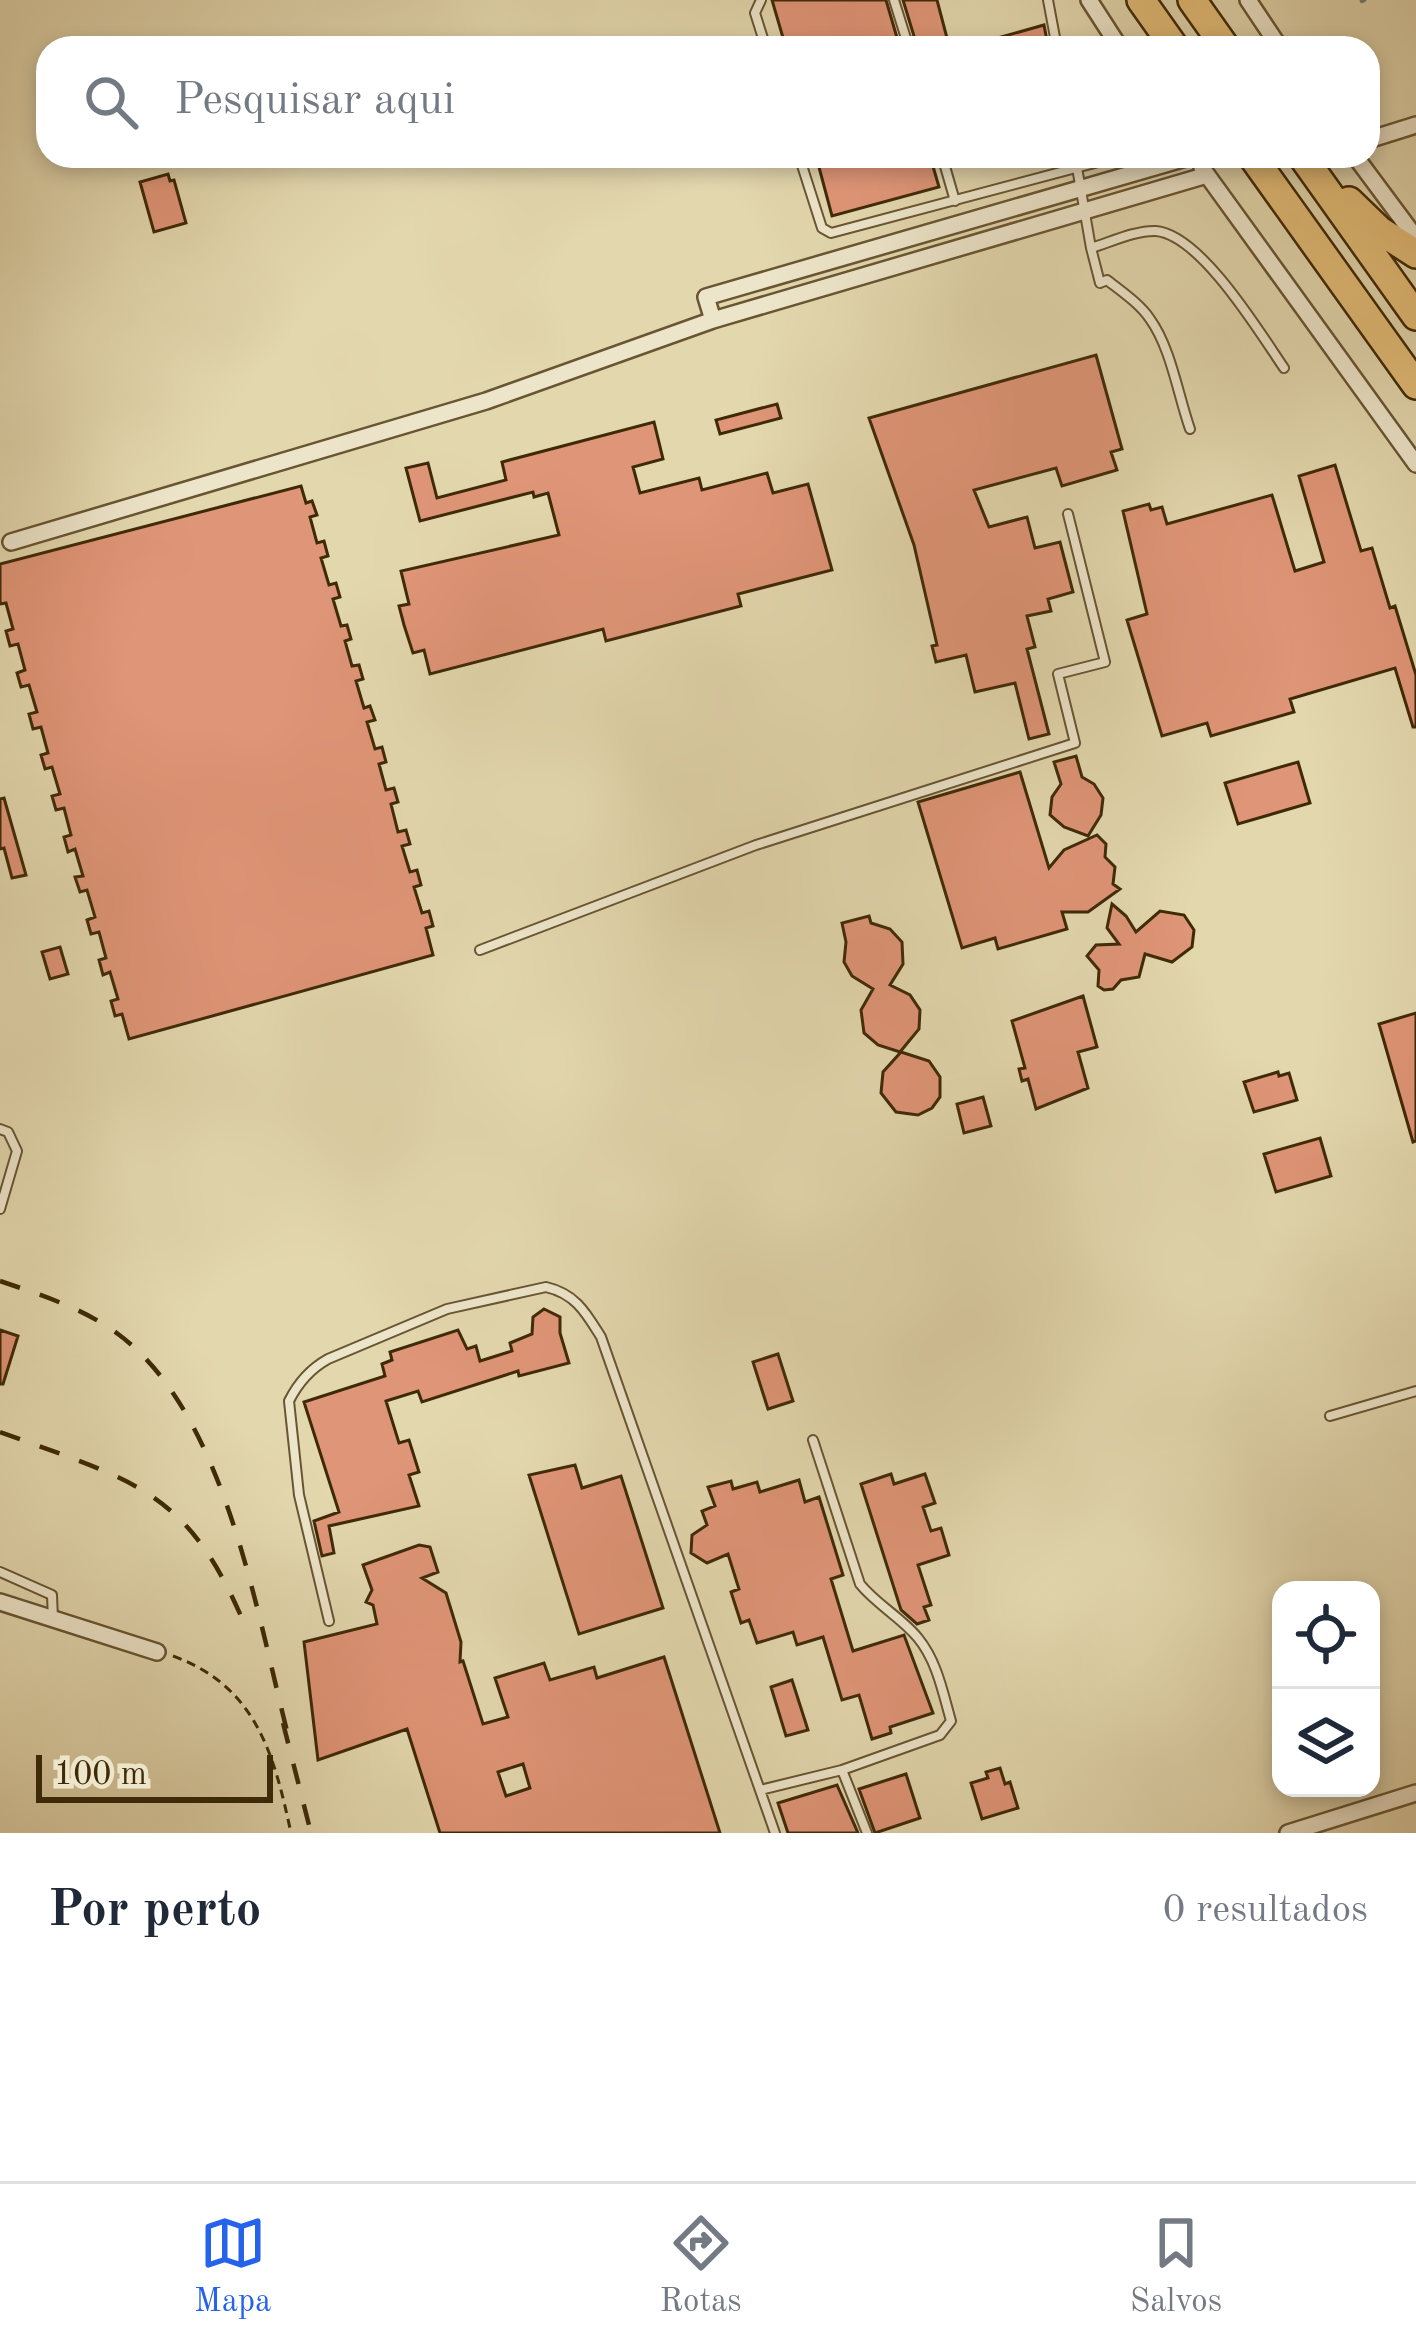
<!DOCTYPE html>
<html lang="pt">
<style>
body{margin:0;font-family:"Old Standard TT",serif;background:#f6f6f7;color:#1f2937}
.controls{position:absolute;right:36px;bottom:36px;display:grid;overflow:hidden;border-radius:24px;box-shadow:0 6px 18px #0003}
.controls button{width:108px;height:108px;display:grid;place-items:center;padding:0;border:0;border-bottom:3px solid #e0e1e3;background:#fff;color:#1f2937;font:60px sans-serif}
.scale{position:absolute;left:36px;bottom:30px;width:237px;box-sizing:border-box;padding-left:12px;border:6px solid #3f2a08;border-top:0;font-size:33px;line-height:42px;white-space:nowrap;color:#3f2a08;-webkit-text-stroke:9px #ede5ca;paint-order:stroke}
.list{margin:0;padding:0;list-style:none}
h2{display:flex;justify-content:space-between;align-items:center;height:156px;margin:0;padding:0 48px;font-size:51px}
h2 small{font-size:39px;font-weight:400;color:#747a83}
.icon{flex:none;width:66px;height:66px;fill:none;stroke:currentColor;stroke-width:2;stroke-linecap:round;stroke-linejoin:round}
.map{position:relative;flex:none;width:1416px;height:1833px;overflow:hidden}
.search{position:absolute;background:#fff;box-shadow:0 6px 18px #0003;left:36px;right:36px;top:36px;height:132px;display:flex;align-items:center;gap:30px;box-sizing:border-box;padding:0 42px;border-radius:36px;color:#747a83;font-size:45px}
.sheet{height:348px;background:#fff}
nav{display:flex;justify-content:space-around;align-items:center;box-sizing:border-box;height:168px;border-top:3px solid #e0e1e3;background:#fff;font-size:33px;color:#747a83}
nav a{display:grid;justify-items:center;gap:6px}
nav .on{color:#2563eb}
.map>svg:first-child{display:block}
</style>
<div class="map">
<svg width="1416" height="1833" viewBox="0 0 1416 1833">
<rect width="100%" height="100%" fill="#e3d7ae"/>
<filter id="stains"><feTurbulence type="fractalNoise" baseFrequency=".00167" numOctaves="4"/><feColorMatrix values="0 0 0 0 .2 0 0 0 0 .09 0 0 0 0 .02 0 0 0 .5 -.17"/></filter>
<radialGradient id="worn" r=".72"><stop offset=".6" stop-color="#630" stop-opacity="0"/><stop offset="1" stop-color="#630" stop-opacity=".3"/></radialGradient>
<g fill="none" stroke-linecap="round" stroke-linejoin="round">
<path stroke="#767e70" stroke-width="4.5" d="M1362,1L1364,0"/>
</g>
<path fill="#df9577" stroke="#3f2a08" stroke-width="3" fill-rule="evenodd" d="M772,0H886L900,48H786Z
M903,0H937L947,38L917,46Z
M1044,25L1047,41L1041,43L1042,48H976V44Z
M816,156H930L939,187L832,216Z
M168,174L170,181L174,180L186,223L154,232L140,182Z
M1096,355L1122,449L1111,452L1117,470L1062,486L1056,468L974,490L989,527L1027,517L1035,548L1060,542L1073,592L1048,599L1051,611L1027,616L1035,647L1027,649L1049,734L1029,739L1015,683L975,692L966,655L936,662L932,646L937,645L914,545L869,418Z
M777,404L781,418L720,434L716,420Z
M654,422L663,459L633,467L640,493L699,478L702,490L767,473L773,493L808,484L832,570L738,594L741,606L606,641L603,629L430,674L424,650L413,653L404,625L399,606L409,604L401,571L559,535L548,493L534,497L533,492L420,521L406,468L428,463L437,498L506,480L502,462Z
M1335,465L1361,551L1372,548L1390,608L1395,606L1416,675V727H1413L1395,668L1290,699L1294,712L1211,736L1207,723L1162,736L1127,620L1147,614L1123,511L1149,504L1151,510L1162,507L1167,524L1272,495L1295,571L1324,562L1299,476Z
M301,486L306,503L312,501L317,515L310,517L317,543L324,541L328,556L321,558L329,585L336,583L340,597L333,599L341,626L347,625L351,639L345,641L352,666L359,665L363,679L356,681L364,708L370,706L375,720L367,722L375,749L382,747L386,762L379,764L386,790L394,788L398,802L391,804L398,832L406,830L410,844L402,846L410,872L417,870L421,885L414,887L422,913L429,911L433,926L426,928L433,955L129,1039L122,1014L115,1016L111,1001L118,999L110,972L103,975L99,960L106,958L99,932L91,934L87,920L95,917L87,890L80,892L75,877L83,876L75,849L68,852L64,837L71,835L64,808L56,810L52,796L60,794L52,767L45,769L41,755L48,753L41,727L33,729L29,714L37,712L29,685L21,687L17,673L25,670L18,644L10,646L6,631L13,629L6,603L0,604V564Z
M1076,756L1082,777L1094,784L1103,798L1101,815L1088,836L1064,827L1050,815L1052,797L1061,784L1054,762Z
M1298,762L1310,803L1238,824L1225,783Z
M1020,772L1049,868L1064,850L1097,835L1106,844L1105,857L1115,867L1113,884L1120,889L1088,912H1062L1067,929L998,949L995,938L962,948L918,802Z
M4,798L26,875L12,878L4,848L0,849V799Z
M1112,904L1126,916L1136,932L1160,911L1184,915L1194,930L1192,947L1172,962L1145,954L1139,977L1121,980L1113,989L1104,990L1098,986L1099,970L1087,956L1096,945L1119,944L1107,928Z
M869,916L871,923L890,929L902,942L903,964L890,985L910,995L920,1010L919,1029L900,1052L878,1045L864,1033L861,1010L873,989L852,976L844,962L846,942L842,923Z
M60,947L68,974L50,979L42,952Z
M1083,996L1097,1047L1078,1052L1088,1088L1036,1109L1028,1079L1022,1081L1019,1069L1025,1068L1012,1021Z
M1416,1013V1141L1413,1142L1379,1024Z
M901,1052L929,1061L940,1077V1097L932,1108L918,1115L896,1112L881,1093L883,1072Z
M1278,1072L1279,1076L1289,1073L1297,1100L1254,1112L1244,1082Z
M983,1097L991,1126L964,1133L957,1104Z
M1320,1138L1331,1176L1276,1192L1264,1154Z
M544,1309L560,1317V1333L569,1363L519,1376L518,1371L422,1402L418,1391L386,1401L399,1443L409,1440L419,1472L409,1475L419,1506L329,1526L334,1553L322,1556L314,1521L339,1512L304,1402L385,1376L382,1364L392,1360L390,1352L458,1330L467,1349L476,1346L480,1361L512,1351L510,1343L532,1334L533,1317Z
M0,1330L18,1336L3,1384H0Z
M778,1354L793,1401L768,1409L753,1362Z
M575,1465L582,1488L621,1476L663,1608L579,1634L529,1475Z
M891,1474L894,1484L925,1474L935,1503L923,1507L931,1531L941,1528L949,1555L918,1565L931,1605L924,1607L929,1620L917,1624L901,1610L861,1484Z
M799,1480L805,1502L819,1497L843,1575L831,1579L853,1651L904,1635L933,1713L890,1727L891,1733L872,1739L859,1695L842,1700L823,1637L797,1645L793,1632L757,1643L749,1620L741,1623L731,1592L739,1589L728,1554L707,1563L691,1553L692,1535L707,1525L702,1511L715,1506L708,1487L731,1481L733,1489L757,1482L760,1492Z
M419,1545L430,1547L438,1572L422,1578L446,1593L461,1642L460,1662L463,1661L483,1724L508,1717L495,1678L544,1663L550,1680L594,1667L597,1678L664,1657L720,1833H440L407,1729L318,1760L304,1642L377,1624L373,1605L366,1602L372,1590L363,1565ZM523,1764L530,1788L506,1796L498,1772Z
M792,1680L808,1730L786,1736L771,1687Z
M1000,1768L1005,1784L1010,1782L1018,1808L982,1819L971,1783L988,1778L986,1772Z
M906,1774L920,1818L875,1833L859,1789Z
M837,1785L858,1833H788L778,1803Z"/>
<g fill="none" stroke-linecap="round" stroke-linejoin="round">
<defs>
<path id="lane" d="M761,0L755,13L766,48
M894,0L909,48
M1048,0L1057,48
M799,156L822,228L831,233L1121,156
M942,156L955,201
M1075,156L1091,248
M943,160L960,156
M1190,429C1178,395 1171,348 1150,319C1140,304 1121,291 1107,280L1100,283L1091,248C1111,242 1136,230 1156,231C1201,235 1260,333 1284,368
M480,950L756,845L1075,743L1058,674L1105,662L1068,514
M0,1129L8,1132L17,1151L0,1209
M1330,1416L1416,1391
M0,1572L52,1595L53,1619
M329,1621L299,1495L289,1401C298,1383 310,1369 328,1359L447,1309L546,1287C576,1294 586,1313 601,1337L775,1833
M842,1770L867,1833
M760,1790L842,1770L940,1735L951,1721C943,1693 937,1661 918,1638C902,1618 877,1605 860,1584L813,1440"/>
<path id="street" d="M1089,0L1120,48
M1248,0L1280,48
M1368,140L1416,125
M1355,156L1416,238
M1202,168L1416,464
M713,320L706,297L1193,156
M11,542L486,401L713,320L1207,175
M0,1602L157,1652
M1288,1833L1416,1793"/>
<path id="highway" d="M1141,0L1175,48
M1192,0L1226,48
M1252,156L1416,385
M1302,156L1416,316
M1349,201L1379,230L1416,254"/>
</defs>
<use href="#lane" stroke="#685532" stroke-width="12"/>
<use href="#street" stroke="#685532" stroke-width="20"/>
<use href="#highway" stroke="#3f2a08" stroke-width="32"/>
<path stroke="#3f2a08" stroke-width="3" stroke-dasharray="9 6" stroke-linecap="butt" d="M173,1656C256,1686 274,1754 291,1833"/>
<use href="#lane" stroke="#ede5ca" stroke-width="8"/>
<use href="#street" stroke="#ede5ca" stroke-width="15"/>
<use href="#highway" stroke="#e2bc77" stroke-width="27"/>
<path stroke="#3f2a08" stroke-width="4.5" stroke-dasharray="21 21" stroke-linecap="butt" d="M0,1281C41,1295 83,1308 118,1334C225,1413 256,1611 288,1735
M0,1432C136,1482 190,1489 248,1633
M283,1723L311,1833"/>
</g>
<rect width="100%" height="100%" filter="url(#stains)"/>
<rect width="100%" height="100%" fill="url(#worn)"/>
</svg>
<div class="controls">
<button><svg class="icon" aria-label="locate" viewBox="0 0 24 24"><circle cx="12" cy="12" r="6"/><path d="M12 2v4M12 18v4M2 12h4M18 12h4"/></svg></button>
<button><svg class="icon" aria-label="layers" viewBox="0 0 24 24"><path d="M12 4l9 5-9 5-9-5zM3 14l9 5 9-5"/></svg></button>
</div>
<div class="scale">100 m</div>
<div class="search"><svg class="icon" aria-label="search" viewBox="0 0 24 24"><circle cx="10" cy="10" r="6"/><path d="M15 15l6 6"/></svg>Pesquisar aqui</div>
</div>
<section class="sheet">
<h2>Por perto<small>0 resultados</small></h2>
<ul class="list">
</ul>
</section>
<nav>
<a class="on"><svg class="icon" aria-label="map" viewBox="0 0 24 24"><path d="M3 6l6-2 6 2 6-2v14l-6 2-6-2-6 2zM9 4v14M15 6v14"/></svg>Mapa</a>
<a><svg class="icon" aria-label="directions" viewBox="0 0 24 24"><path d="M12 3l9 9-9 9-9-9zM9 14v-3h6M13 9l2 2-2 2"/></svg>Rotas</a>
<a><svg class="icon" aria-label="saved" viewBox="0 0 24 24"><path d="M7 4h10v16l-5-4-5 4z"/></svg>Salvos</a>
</nav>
